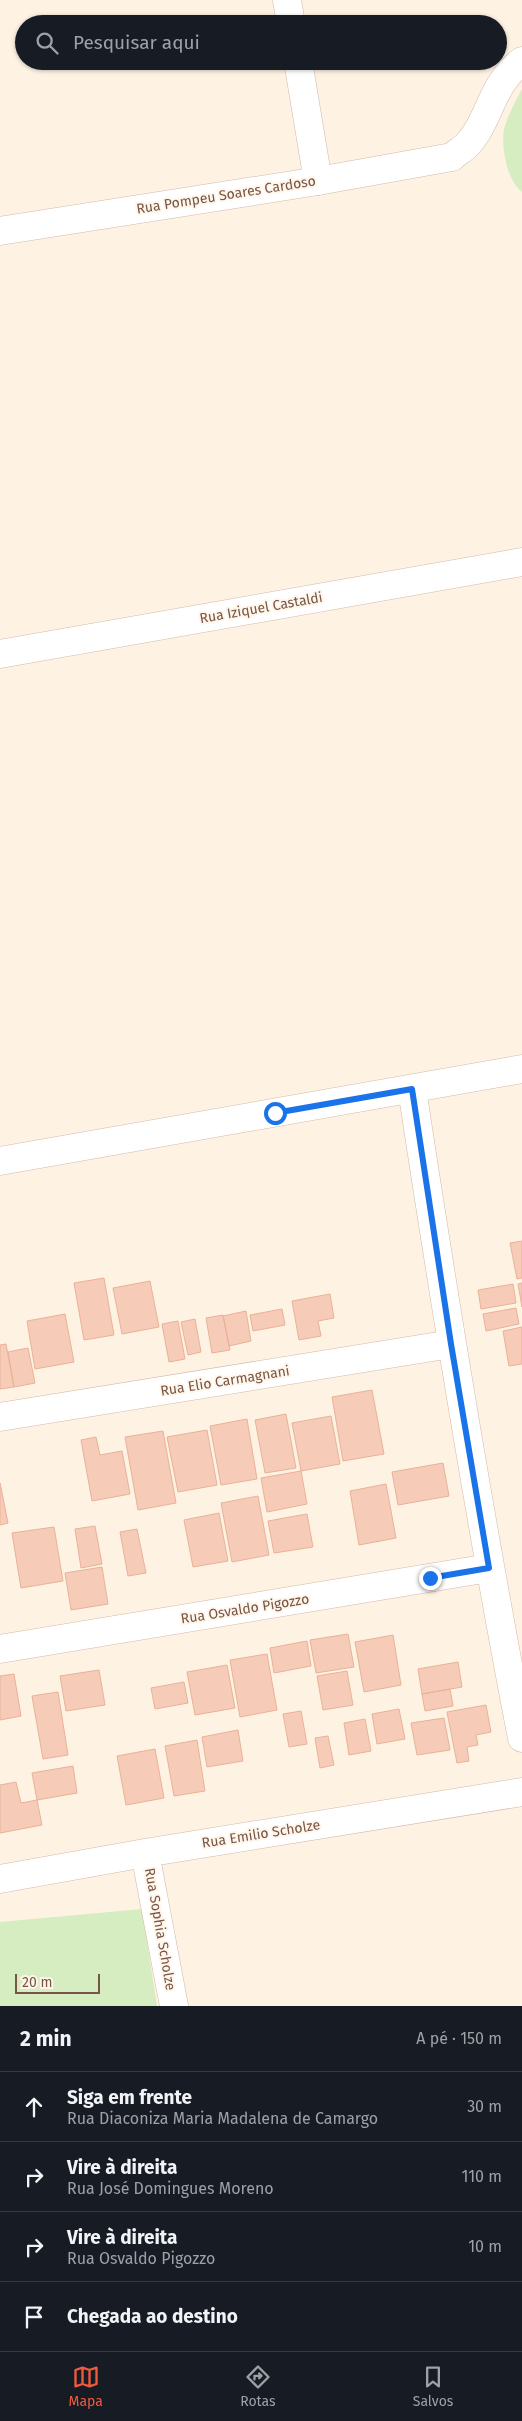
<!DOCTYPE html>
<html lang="pt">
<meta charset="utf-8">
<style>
body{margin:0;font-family:"Fira Sans",sans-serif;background:#242831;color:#f1f3f6}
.scale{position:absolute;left:15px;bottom:12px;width:85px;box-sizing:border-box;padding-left:5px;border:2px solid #785546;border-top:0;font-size:14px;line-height:18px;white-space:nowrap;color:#785546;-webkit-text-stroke:4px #fff6eb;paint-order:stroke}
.stop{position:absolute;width:15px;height:15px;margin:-11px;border:4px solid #1a73e8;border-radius:50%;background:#fff}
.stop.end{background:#1a73e8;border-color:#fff;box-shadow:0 1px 5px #0008}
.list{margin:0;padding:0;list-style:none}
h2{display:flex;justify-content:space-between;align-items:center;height:65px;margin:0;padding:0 20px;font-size:21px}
h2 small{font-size:16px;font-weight:400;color:#9ea1a6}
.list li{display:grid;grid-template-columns:32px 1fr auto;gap:15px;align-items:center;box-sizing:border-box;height:70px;padding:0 20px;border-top:1px solid #363941}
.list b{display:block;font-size:19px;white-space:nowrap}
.list p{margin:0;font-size:16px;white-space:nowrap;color:#9ea1a6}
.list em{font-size:16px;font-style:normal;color:#9ea1a6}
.icon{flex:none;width:28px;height:28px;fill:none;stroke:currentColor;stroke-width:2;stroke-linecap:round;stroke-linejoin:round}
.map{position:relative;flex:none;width:522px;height:2006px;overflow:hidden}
.search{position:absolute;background:#171b24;box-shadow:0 1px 4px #0004;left:15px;right:15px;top:15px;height:55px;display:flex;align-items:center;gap:12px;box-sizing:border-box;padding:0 18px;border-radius:28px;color:#9ea1a6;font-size:19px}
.sheet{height:345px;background:#171b24}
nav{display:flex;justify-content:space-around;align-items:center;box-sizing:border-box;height:70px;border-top:1px solid #363941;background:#171b24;font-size:14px;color:#9ea1a6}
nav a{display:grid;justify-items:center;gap:2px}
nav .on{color:#f25a3e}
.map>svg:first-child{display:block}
</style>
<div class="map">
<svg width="522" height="2006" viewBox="0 0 522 2006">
<rect width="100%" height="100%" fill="#fef2e3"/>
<path fill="#d5edc0" d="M522,89V192C507,181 501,147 504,129C508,115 515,102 522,89Z
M142,1909L157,2006H0V1922Z"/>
<path fill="#f6ccb8" stroke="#eab197" d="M522,1241V1278L517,1279L510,1243Z
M104,1278L114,1335L84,1340L74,1283Z
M150,1281L159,1327L122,1334L113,1288Z
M522,1283V1307L518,1284Z
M513,1284L516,1303L481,1309L478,1290Z
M330,1294L334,1318L318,1321L321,1336L299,1340L292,1301Z
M516,1308L519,1324L486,1331L483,1314Z
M282,1309L285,1325L253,1331L250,1315Z
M246,1311L251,1341L229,1346L223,1316Z
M65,1314L74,1362L35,1369L27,1321Z
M223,1315L230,1350L212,1353L206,1318Z
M195,1319L201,1352L188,1355L181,1322Z
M178,1321L185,1359L169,1362L162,1324Z
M522,1327V1364L509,1366L503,1331Z
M6,1344L14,1387L0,1389V1345Z
M28,1348L35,1383L14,1387L8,1352Z
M372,1390L384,1454L343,1461L332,1397Z
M286,1414L296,1468L265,1473L255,1420Z
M331,1416L340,1464L301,1471L292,1423Z
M247,1419L257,1479L221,1485L210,1426Z
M207,1430L217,1485L178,1492L167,1437Z
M163,1431L176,1503L138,1510L125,1437Z
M96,1437L100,1455L122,1451L130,1494L92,1501L81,1440Z
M443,1463L449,1496L398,1505L392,1472Z
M301,1471L307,1504L267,1512L261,1478Z
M0,1483L8,1523L0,1525Z
M386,1484L396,1538L359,1545L350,1491Z
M258,1496L269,1555L232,1562L221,1503Z
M219,1513L228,1561L193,1567L184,1520Z
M307,1514L313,1547L274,1553L268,1521Z
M95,1526L102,1564L81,1568L75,1529Z
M54,1527L63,1581L21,1588L12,1533Z
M137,1529L146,1573L128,1576L120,1532Z
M102,1567L108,1604L71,1610L65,1573Z
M348,1634L354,1667L316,1673L310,1640Z
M393,1635L401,1685L364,1692L355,1642Z
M307,1641L311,1666L274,1673L270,1648Z
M267,1654L277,1710L240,1717L230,1660Z
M458,1662L462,1687L422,1694L418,1669Z
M227,1665L235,1708L195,1715L187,1672Z
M99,1670L105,1705L66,1711L60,1676Z
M347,1671L353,1705L323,1710L317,1676Z
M14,1674L21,1716L0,1720V1676Z
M184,1682L188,1703L155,1709L151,1688Z
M450,1689L453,1706L425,1711L422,1694Z
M58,1692L68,1755L43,1759L32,1696Z
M486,1705L491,1732L476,1735L478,1745L467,1747L469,1761L457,1763L447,1712Z
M399,1709L405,1739L377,1744L372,1714Z
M301,1711L307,1744L289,1747L283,1714Z
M444,1718L450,1750L417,1755L411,1723Z
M365,1719L371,1751L349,1755L344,1723Z
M238,1730L243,1761L207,1767L202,1737Z
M328,1736L334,1765L320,1768L315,1738Z
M197,1740L205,1791L174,1796L165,1746Z
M155,1749L164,1798L126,1805L117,1756Z
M73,1766L77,1793L37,1800L32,1773Z
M16,1782L21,1803L37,1800L42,1825L0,1833V1785Z"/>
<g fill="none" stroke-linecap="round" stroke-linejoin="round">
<defs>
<path id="minor" d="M287,0L291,24
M298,61L318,181
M0,654L522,562
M412,1089C445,1306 480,1522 522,1738
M0,1161L522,1069
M0,1417L451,1344
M0,1649L489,1568
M145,1853L174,2006
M0,1879L145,1853L522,1792"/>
<path id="tertiary" d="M0,231L318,181L452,157C456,153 463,149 467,145C491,119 490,85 522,61"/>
</defs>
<use href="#minor" stroke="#d2baaa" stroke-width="29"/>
<use href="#tertiary" stroke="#d2baaa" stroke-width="29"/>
<use href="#minor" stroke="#fff" stroke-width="28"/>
<use href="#tertiary" stroke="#fff" stroke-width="28"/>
</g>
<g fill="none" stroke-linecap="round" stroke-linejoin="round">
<path stroke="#1a73e8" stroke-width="6" d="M275,1113L412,1089L451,1344L489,1568L430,1578"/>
</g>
<g text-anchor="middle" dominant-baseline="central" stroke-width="4" stroke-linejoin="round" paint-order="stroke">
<g font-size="14" fill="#785546" stroke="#fff6eb">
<text transform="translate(226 195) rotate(-9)">Rua Pompeu Soares Cardoso</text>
<text transform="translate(261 608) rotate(-10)">Rua Iziquel Castaldi</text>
<text transform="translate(225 1381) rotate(-9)">Rua Elio Carmagnani</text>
<text transform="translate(245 1609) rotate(-9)">Rua Osvaldo Pigozzo</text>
<text transform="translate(261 1834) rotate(-9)">Rua Emilio Scholze</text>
<text transform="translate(160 1929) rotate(80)">Rua Sophia Scholze</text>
</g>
</g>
</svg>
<div class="scale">20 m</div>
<div class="stop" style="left:275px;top:1113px"></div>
<div class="stop end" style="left:430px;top:1578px"></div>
<div class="search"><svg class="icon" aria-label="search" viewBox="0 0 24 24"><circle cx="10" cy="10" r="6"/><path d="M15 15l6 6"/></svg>Pesquisar aqui</div>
</div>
<section class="sheet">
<h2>2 min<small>A pé · 150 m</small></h2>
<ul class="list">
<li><svg class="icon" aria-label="ahead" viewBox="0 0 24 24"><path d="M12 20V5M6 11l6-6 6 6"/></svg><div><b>Siga em frente</b><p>Rua Diaconiza Maria Madalena de Camargo</p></div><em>30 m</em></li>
<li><svg class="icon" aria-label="right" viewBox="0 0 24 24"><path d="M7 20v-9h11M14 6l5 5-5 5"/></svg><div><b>Vire à direita</b><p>Rua José Domingues Moreno</p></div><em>110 m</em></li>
<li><svg class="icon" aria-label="right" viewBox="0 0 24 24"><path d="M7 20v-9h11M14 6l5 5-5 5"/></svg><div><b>Vire à direita</b><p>Rua Osvaldo Pigozzo</p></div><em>10 m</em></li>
<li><svg class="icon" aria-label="arrive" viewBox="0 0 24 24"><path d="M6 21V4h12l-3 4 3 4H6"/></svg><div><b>Chegada ao destino</b></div></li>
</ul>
</section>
<nav>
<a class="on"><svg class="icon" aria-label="map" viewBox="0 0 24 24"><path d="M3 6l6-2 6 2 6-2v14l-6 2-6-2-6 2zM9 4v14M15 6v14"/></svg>Mapa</a>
<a><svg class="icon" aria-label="directions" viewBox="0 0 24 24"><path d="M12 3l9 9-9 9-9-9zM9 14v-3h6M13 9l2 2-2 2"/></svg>Rotas</a>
<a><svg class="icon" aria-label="saved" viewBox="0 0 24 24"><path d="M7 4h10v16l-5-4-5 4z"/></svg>Salvos</a>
</nav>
